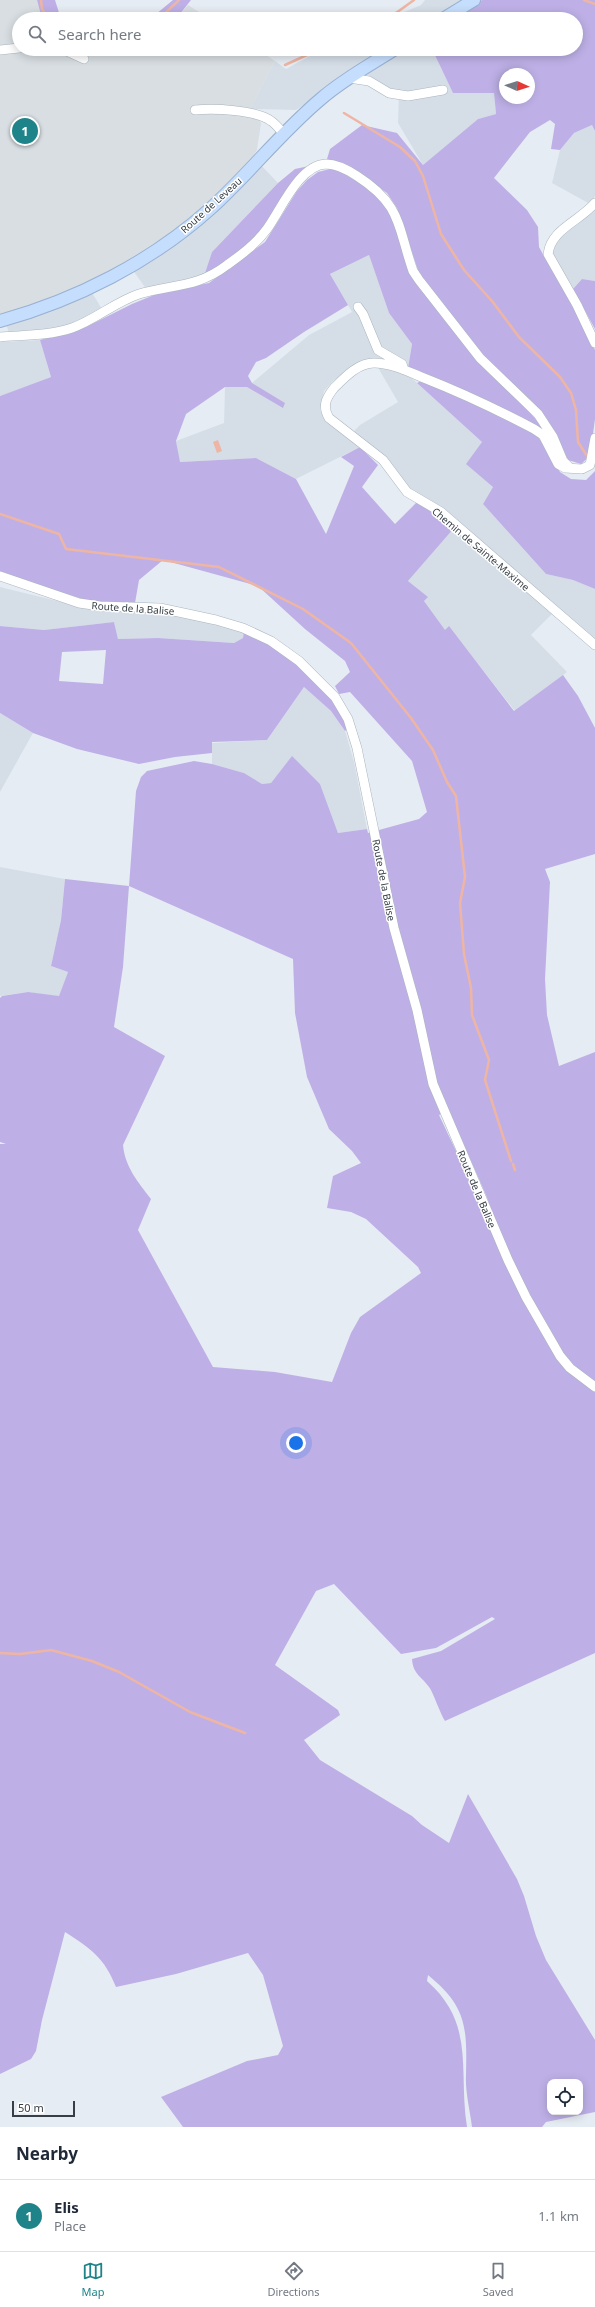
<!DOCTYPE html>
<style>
body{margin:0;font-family:"Noto Sans",sans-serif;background:#f2f2f3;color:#1f2937}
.controls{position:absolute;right:12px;bottom:12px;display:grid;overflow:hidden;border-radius:8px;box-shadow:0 2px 10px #0003}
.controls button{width:36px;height:36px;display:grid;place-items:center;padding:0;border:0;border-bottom:1px solid #e0e1e3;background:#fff;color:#1f2937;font:20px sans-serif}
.compass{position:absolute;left:499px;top:68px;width:36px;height:36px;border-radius:50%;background:#fff;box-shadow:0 2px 10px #0003;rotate:93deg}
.scale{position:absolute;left:12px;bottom:10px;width:63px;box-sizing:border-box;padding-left:4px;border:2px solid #363f45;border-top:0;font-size:11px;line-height:14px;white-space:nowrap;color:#363f45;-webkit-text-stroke:3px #fff;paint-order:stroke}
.you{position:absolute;left:296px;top:1443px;width:14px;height:14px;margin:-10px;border:3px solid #fff;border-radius:50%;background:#1a73e8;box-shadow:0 0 0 6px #1a73e833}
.badge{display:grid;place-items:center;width:26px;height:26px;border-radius:50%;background:#1e8489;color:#fff;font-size:13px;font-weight:700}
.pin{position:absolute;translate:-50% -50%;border:2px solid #fff;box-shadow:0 1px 4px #0006}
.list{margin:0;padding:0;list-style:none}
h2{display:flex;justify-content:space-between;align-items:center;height:52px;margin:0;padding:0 16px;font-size:17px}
h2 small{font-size:13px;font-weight:400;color:#747a83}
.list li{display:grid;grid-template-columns:26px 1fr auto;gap:12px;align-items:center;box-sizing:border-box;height:72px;padding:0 16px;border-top:1px solid #e0e1e3}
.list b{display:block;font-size:15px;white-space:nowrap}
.list p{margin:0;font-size:13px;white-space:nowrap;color:#747a83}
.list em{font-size:13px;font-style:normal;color:#747a83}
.icon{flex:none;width:22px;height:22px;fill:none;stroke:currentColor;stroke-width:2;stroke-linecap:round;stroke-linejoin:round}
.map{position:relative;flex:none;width:595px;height:2127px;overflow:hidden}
.search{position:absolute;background:#fff;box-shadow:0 2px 10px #0003;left:12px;right:12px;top:12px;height:44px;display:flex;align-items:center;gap:10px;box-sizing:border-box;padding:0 14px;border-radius:22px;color:#747a83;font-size:15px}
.sheet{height:124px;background:#fff}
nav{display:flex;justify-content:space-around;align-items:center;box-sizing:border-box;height:56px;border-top:1px solid #e0e1e3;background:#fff;font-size:11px;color:#747a83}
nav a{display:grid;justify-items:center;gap:2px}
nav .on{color:#1e8489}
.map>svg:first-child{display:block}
</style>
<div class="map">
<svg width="595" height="2127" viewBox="0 0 595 2127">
<rect width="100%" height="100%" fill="#e6ecf3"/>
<path fill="#d5dee7" d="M425,0H466L436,19H388L421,5Z
M323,49H388L296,110L250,109L275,61L286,69Z
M406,49H432L453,93H494L496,114L478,119L423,165L398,123L399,93L383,88L366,73Z
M592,125L595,131V196L590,204L552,183L560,150L574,133Z
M260,164L278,183L212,252L204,276L147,290L132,269Z
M595,211V281L582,279L573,289L552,258L554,244L561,235Z
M369,255L389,313L412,344L407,374L482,442L493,487L483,504L546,574L573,580L595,589V643L555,611L531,635L567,672L515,711L449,627L445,631L424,601L427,597L408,581L457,524L412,494L352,433L360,425L398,402L373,359L357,364L333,381L324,391L320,409L326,422L360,447L296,479L256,458L179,462L176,441L224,423L225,387H247L309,335L352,312L330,274Z
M91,291L102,309L73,324L49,331L9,333L6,324Z
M40,340L51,377L0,396V342Z
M0,587L86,608L155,609L244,631L243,638L234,643L158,638L118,639L114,622L44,630L0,626Z
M304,687L331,711L345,731L354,762L367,829L338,833L320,784L292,757L271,783L262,784L244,773L212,764V743L267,740Z
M0,713L33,733L0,792Z
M0,867L65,879L61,920L51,966L68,972L59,997L28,992L0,996Z"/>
<path fill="#d8dee2" d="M0,0H37L42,19H19V49H257L275,61L250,109L261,123L257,150L249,163L217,194L172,232L102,276L24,308L0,316Z
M188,5L210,19H176Z"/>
<path fill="#beb0e6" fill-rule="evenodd" d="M37,0H55L61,19H42Z
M173,0H191L176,19H150Z
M482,0H595V131L592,125L574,133L560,150L551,149L555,124L550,120L530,132L494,178L527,210L538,227L539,247L545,258L587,330L595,350V419L590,456L581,464L568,460L557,436L537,407L489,362L420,276L397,208L387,193L348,166L327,159L330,149L362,125L397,133L423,165L478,119L496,114L494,93H453L432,49H576V19H454ZM505,74H529V98H505Z
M309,166L264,229L247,247L204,276L212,252L278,183L295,169Z
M330,169L338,170L377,194L393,216L411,276L545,430L543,432L408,368L412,344L389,313L369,255L330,274L348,305L304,332L266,358L256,362L248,376L252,383L285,403L283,408L247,387H225L186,414L176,441L180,462L256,458L296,479L326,534L354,466L341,457L360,447L378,465L362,487L395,524L417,502L439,515L454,528L408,581L428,597L424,601L445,630L449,626L514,711L563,675L578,696L595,728V854L545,869L550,882L545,979L547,1015L559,1066L595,1052V1383L575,1367L559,1350L507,1251L486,1195L449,1111L439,1115L542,1333L595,1389V1653L445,1721C440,1713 433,1692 429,1687C421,1676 413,1674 412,1659L441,1651L495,1619L492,1617L436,1648L401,1654L334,1584L316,1591L275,1665L338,1710L340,1715L304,1740L320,1760L412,1816L422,1825L449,1843L468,1794L517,1879L524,1896L536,1936L546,1960L595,2040V2112L546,2122L542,2127H472C470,2110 465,2092 466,2075C467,2027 467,2007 428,1975L427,1981C476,2024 458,2070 467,2127H183L161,2097L247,2061L278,2055L283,2046L263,1975L248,1953L176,1974L116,1987C104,1957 91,1949 65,1932L42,2020L36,2051L31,2059L0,2074V1144H6L0,1142V998L2,996L28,992L59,996L68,972L51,966L61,920L65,879L129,886L136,791L141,777L147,771L194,761L212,764L244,773L262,784L271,783L292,756L320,784L338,833L367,829L368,833L419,819L427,812L412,761L350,692L339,694L335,686L350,672L345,661L305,629L258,586L163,560L139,580L135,603L92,602L0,573V396L51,377L40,340L86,327L132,304L159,293L209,283L265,242L297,191L307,180L318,172ZM129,886L293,959L295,1013L307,1077L329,1129L352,1151L361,1163L333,1176L327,1208L351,1212L366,1219L418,1267L421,1273L360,1317L351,1333L332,1382L275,1372L213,1367L138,1230L151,1199C138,1182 125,1167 123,1145L165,1056L114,1027L123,967ZM550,2082H580V2112H550Z
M582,279L595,281V329L573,289Z
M421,381L513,421L537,435L560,472L571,479L586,480L595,471V589L573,580L546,574L483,504L493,487L466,464L482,442L417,383Z
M114,622L118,639L158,638L234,643L243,638L244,631C285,651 333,684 348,728L345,731L331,711L304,687L267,740L212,742V753L175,757L139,764L77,749L33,733L0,713V626L44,630ZM106,650L103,684L59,681L62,652Z"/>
<path fill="#eeb5a4" d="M218,440L222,451L217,453L213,442Z"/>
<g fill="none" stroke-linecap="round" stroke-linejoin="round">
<path stroke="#eeb5a4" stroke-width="2.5" d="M41,0L42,9L49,19
M584,0L595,4
M159,19L179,0
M382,19L396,13L414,0
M285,65L320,49
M344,113L400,147L415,161L423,176L441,234L464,270L492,301L519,337L560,377L571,393L576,410L578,442L589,459
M0,514L59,534L66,549L219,567L303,609L351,643L411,718L433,750L447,782L456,796L465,877L460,903L464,954L471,988L472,1015L489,1060L485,1080L511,1161
M513,1164L515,1170
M0,1653L20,1654L51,1650L92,1661L119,1672L190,1712L245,1733"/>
<defs>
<path id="street" d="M62,49L84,59
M0,50L19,48
M349,78L369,81L389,93L408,96L443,90
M195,110C214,108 256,110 271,121C276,124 280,130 284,134
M595,203C580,221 551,229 548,254L577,305L595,343
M358,307L363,314L378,350L402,364L404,370
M0,337C24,335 48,336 72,328C95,320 115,302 139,294C173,284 197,288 227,265C241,255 256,244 267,229C281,210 299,165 326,164C337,164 348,170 357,176C402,205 397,225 413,271L419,280L480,358L538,414L553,437L563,461L569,467
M595,438L590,465L582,469L565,468L558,464L543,435L534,429C498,410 462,393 424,378C409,372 391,363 374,363C358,363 345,377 334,388C326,398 322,406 329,418L383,460L407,492L441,512L595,645
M0,576L79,603L100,606L160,608L216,620L243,628L271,641L299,661L335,697L348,719L357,748L394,928L417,1010L433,1084L508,1260L526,1297L560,1356L570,1368L595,1387"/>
<path id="secondary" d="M443,19L474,0
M0,321C76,300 151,262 210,209C249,174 281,132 322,98C344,79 370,65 395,49"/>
</defs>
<use href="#street" stroke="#a9b5be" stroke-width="10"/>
<use href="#secondary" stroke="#98b1d2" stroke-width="14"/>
<use href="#street" stroke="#fff" stroke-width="9"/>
<use href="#secondary" stroke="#c6defd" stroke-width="12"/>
</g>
<g text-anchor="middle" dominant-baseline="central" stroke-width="3" stroke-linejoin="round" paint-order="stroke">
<g font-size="10" fill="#363f45" stroke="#fff">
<text transform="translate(211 205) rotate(-42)">Route de Leveau</text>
<text transform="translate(481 549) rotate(40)">Chemin de Sainte-Maxime</text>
<text transform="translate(133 608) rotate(4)">Route de la Balise</text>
<text transform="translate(384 880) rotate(79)">Route de la Balise</text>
<text transform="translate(477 1189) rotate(67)">Route de la Balise</text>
</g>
</g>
</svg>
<div class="controls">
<button><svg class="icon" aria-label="locate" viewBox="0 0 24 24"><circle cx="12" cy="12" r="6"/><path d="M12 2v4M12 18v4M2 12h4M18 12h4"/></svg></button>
</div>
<svg class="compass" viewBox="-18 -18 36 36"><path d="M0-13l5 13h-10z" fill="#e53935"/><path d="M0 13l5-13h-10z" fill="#747a83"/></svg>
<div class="scale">50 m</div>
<div class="you"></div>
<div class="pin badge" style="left:25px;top:131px">1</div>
<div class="search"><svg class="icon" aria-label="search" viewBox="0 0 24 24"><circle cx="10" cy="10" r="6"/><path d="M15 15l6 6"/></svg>Search here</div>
</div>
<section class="sheet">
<h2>Nearby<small></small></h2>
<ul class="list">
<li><span class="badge">1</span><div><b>Elis</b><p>Place</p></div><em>1.1 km</em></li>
</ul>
</section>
<nav>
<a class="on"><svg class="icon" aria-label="map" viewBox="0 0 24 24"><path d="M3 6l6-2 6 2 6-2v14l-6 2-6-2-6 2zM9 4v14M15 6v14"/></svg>Map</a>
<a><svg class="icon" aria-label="directions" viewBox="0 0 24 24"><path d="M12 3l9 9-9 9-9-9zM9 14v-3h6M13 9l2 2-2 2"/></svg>Directions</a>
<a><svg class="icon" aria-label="saved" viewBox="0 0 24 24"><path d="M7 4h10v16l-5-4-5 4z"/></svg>Saved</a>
</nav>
